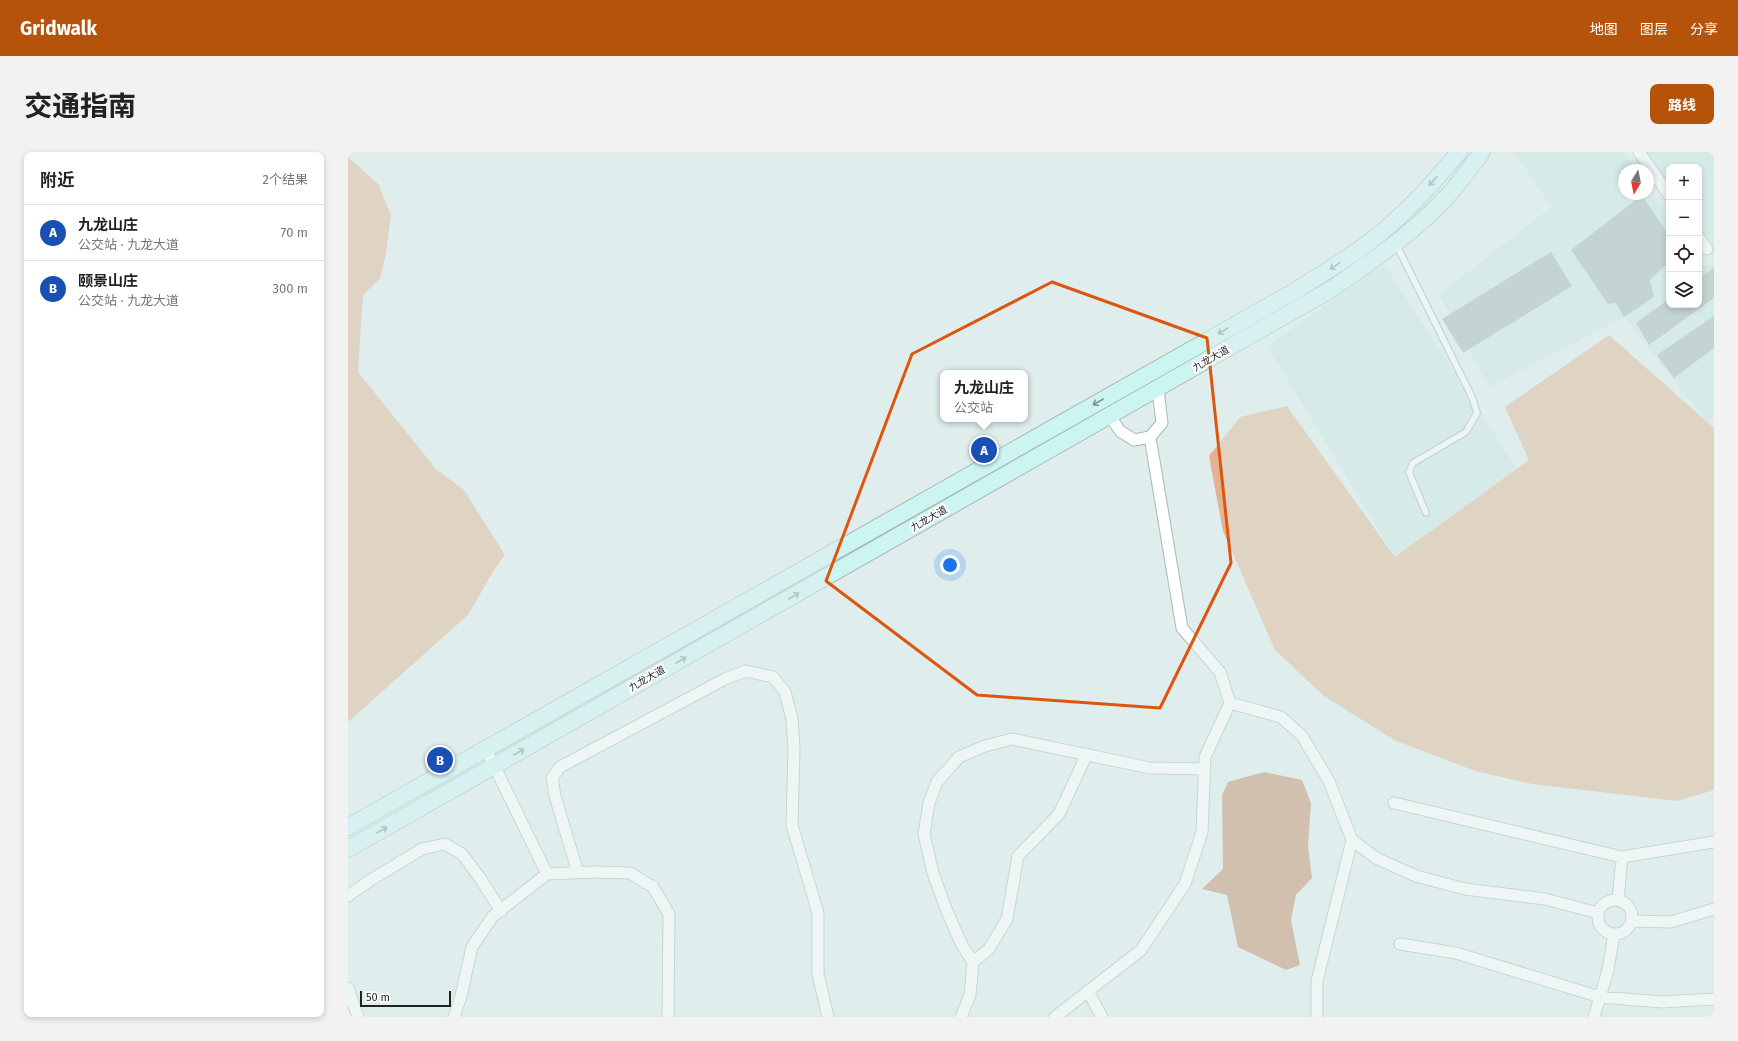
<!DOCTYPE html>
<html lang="zh">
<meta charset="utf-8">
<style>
body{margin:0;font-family:"Fira Sans","Noto Sans SC",sans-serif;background:#f2f2f2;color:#222}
.controls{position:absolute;right:12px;top:12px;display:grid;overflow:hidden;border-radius:8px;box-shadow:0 2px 6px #0003}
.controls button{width:36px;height:36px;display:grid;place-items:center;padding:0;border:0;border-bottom:1px solid #e0e0e0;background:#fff;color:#222;font:20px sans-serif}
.compass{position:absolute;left:1270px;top:12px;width:36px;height:36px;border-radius:50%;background:#fff;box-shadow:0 2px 6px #0003;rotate:190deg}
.scale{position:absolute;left:12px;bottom:10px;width:91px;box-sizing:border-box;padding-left:4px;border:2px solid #1e2423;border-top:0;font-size:11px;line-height:14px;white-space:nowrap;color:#1e2423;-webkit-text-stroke:3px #fff;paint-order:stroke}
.you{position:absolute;left:602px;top:413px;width:14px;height:14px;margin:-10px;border:3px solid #fff;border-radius:50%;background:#1a73e8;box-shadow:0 0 0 6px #1a73e833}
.badge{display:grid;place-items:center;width:26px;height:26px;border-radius:50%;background:#b45309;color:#fff;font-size:13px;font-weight:700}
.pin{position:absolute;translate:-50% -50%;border:2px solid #fff;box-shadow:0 1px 4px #0006}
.popup{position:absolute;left:592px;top:218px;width:88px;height:52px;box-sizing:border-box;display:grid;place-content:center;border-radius:8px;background:#fff;filter:drop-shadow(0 1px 3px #0005);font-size:13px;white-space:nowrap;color:#767676}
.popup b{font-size:15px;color:#222}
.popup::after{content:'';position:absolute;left:50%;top:100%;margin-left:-8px;border:8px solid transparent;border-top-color:#fff}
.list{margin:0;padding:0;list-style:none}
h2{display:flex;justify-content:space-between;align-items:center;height:52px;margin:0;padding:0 16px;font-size:17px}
h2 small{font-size:13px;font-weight:400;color:#767676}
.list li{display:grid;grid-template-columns:26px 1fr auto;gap:12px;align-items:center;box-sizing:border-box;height:56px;padding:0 16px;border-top:1px solid #e0e0e0}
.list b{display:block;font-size:15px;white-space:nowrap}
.list p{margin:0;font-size:13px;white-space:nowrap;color:#767676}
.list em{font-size:13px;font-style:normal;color:#767676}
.icon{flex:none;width:22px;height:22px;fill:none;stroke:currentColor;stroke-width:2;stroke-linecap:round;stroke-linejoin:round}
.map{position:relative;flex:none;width:1366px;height:865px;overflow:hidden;border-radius:8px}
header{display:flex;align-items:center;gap:24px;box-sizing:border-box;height:56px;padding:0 20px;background:#b45309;color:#fff}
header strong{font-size:19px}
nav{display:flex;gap:22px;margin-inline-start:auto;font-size:14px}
.intro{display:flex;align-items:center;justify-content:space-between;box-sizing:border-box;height:96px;padding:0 24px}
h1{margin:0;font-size:28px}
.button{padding:10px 18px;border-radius:8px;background:#b45309;color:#fff;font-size:14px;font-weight:700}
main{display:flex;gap:24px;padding:0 24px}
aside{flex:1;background:#fff;border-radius:8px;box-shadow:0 2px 6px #0003}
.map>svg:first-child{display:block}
</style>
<header>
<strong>Gridwalk</strong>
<nav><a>地图</a><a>图层</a><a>分享</a></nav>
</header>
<div class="intro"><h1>交通指南</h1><a class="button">路线</a></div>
<main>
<aside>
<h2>附近<small>2个结果</small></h2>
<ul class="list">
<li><span class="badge" style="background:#1a4fb4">A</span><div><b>九龙山庄</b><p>公交站 · 九龙大道</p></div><em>70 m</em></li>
<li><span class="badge" style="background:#1a4fb4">B</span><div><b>颐景山庄</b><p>公交站 · 九龙大道</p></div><em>300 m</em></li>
</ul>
</aside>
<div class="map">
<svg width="1366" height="865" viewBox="0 0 1366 865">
<rect width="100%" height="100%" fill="#dfeeed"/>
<path fill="#cce5e3" d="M1166,0H1275L1288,18H1276V42H1300V34L1321,64V153H1351V105L1357,114L1366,109V265L1359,270L1276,165L1141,235L1091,143L1203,55Z
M1287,0H1366V107L1351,86V15H1321V46Z
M1036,112L1169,317L1047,405L919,194Z"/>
<path fill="#e1b392" d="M0,5L30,32L43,63L38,102L32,127L15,143L10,220L88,317L116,338L157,403L146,418L120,463L0,570Z
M1261,183L1366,276V638L1329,649L1184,632L1127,619L1046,588L976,544L927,498L875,379L861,304L892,265L939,254L1047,405L1181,308L1157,255Z"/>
<path fill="#be8861" d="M916,620L954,628L963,651L960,694L964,726L948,743L943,768L952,813L938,818L890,795L879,743L854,737L875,717L874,643L880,630Z"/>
<path fill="#a4b3b1" d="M1294,43L1321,84V110L1302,128L1306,145L1276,165L1268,151L1260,152L1223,98Z
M1203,100L1224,134L1115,201L1094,167Z
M1366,116V146L1301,193L1288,171L1321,147V153H1351V126Z
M1366,164V196L1326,226L1309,203Z"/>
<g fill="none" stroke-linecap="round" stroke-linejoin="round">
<defs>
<path id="service" d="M1048,92L1124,245L1129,261L1118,280L1065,311L1061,320L1078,361"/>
<path id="minor" d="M1291,0L1321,43
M1351,86L1359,97
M762,264L772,279L786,288L802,285L814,271L810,237
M802,285L834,476L872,520L882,551L933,565L954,584L981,629L1004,688L969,829V865
M138,597L199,722
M1046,651L1274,705L1366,690
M1004,688L1028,706L1068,724L1117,737L1197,747L1250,761
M230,721L207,644L204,626L212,615L377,527L398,519L425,525L437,540L444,567L446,596L444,673L470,761V822L480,865
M0,744L21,729L74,697L97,692L114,702L132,726L153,759
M1270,747L1274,705
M1250 765a17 17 0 1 1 34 0a17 17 0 1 1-34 0Z
M1284,769L1323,770L1366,757
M1052,792L1108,801L1252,845L1314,850L1366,847
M625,810L641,797L659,767L670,704L711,662L739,602
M0,836L10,865
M740,839L754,865
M106,865L113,844L124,795L145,764L199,722L246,720L282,721L305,735L321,762L320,865
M613,865L622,843L625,810L614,793L598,757L585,721L576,682L581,651L589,630L611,605L637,594L664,587L802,616L857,617
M707,865L793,798L837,732L854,680L857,605L882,551
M1246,865L1260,818L1266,782"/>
<path id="secondary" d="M0,675L947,139C977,120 1008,102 1035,79C1063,56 1088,28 1111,0
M0,697L982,138C1025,108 1069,79 1104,39C1114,27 1124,13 1134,0"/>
</defs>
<use href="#service" stroke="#a9b8b6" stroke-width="8"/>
<use href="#minor" stroke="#a9b8b6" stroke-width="13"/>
<use href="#secondary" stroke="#a9b8b6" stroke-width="18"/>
<use href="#service" stroke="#fff" stroke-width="5.5"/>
<use href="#minor" stroke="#fff" stroke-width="11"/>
<use href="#secondary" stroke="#ccf4f1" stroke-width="16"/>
</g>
<defs><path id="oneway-shaft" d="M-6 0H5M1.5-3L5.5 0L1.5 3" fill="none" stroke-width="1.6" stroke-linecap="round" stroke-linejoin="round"/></defs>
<g stroke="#7e9694">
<use href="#oneway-shaft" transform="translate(1085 29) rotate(133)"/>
<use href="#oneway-shaft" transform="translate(987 114) rotate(146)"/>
<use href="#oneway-shaft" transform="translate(875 179) rotate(150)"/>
<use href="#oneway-shaft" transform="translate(750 250) rotate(150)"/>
<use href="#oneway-shaft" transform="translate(446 444) rotate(-30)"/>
<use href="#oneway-shaft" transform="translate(333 508) rotate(-30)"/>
<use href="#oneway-shaft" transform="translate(171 600) rotate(-30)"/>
<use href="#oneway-shaft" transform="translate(34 678) rotate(-29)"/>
</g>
<path d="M0 0H1366V865H0ZM704,130L859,186L883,411L812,556L629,543L478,429L564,202Z" fill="#dfeeed" fill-opacity=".55" fill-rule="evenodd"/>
<path fill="none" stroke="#de560d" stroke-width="3" stroke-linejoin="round" d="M704,130L859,186L883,411L812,556L629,543L478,429L564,202Z"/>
<g text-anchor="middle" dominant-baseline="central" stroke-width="4" stroke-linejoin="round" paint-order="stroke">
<g font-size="10" fill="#1e2423" stroke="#fff">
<text transform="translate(863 207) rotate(-30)">九龙大道</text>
<text transform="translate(581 367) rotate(-30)">九龙大道</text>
<text transform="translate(299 527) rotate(-30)">九龙大道</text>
</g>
</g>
</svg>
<div class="controls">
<button>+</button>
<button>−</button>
<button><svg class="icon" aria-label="locate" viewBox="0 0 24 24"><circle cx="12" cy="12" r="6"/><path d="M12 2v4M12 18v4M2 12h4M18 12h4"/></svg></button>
<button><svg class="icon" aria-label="layers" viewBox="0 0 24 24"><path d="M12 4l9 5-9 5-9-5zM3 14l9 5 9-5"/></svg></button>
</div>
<svg class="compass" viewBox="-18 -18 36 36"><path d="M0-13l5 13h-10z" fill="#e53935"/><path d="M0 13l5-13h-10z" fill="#767676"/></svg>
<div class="scale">50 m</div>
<div class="you"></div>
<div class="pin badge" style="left:636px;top:298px;background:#1a4fb4">A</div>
<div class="popup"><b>九龙山庄</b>公交站</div>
<div class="pin badge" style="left:92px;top:608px;background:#1a4fb4">B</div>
</div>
</main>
